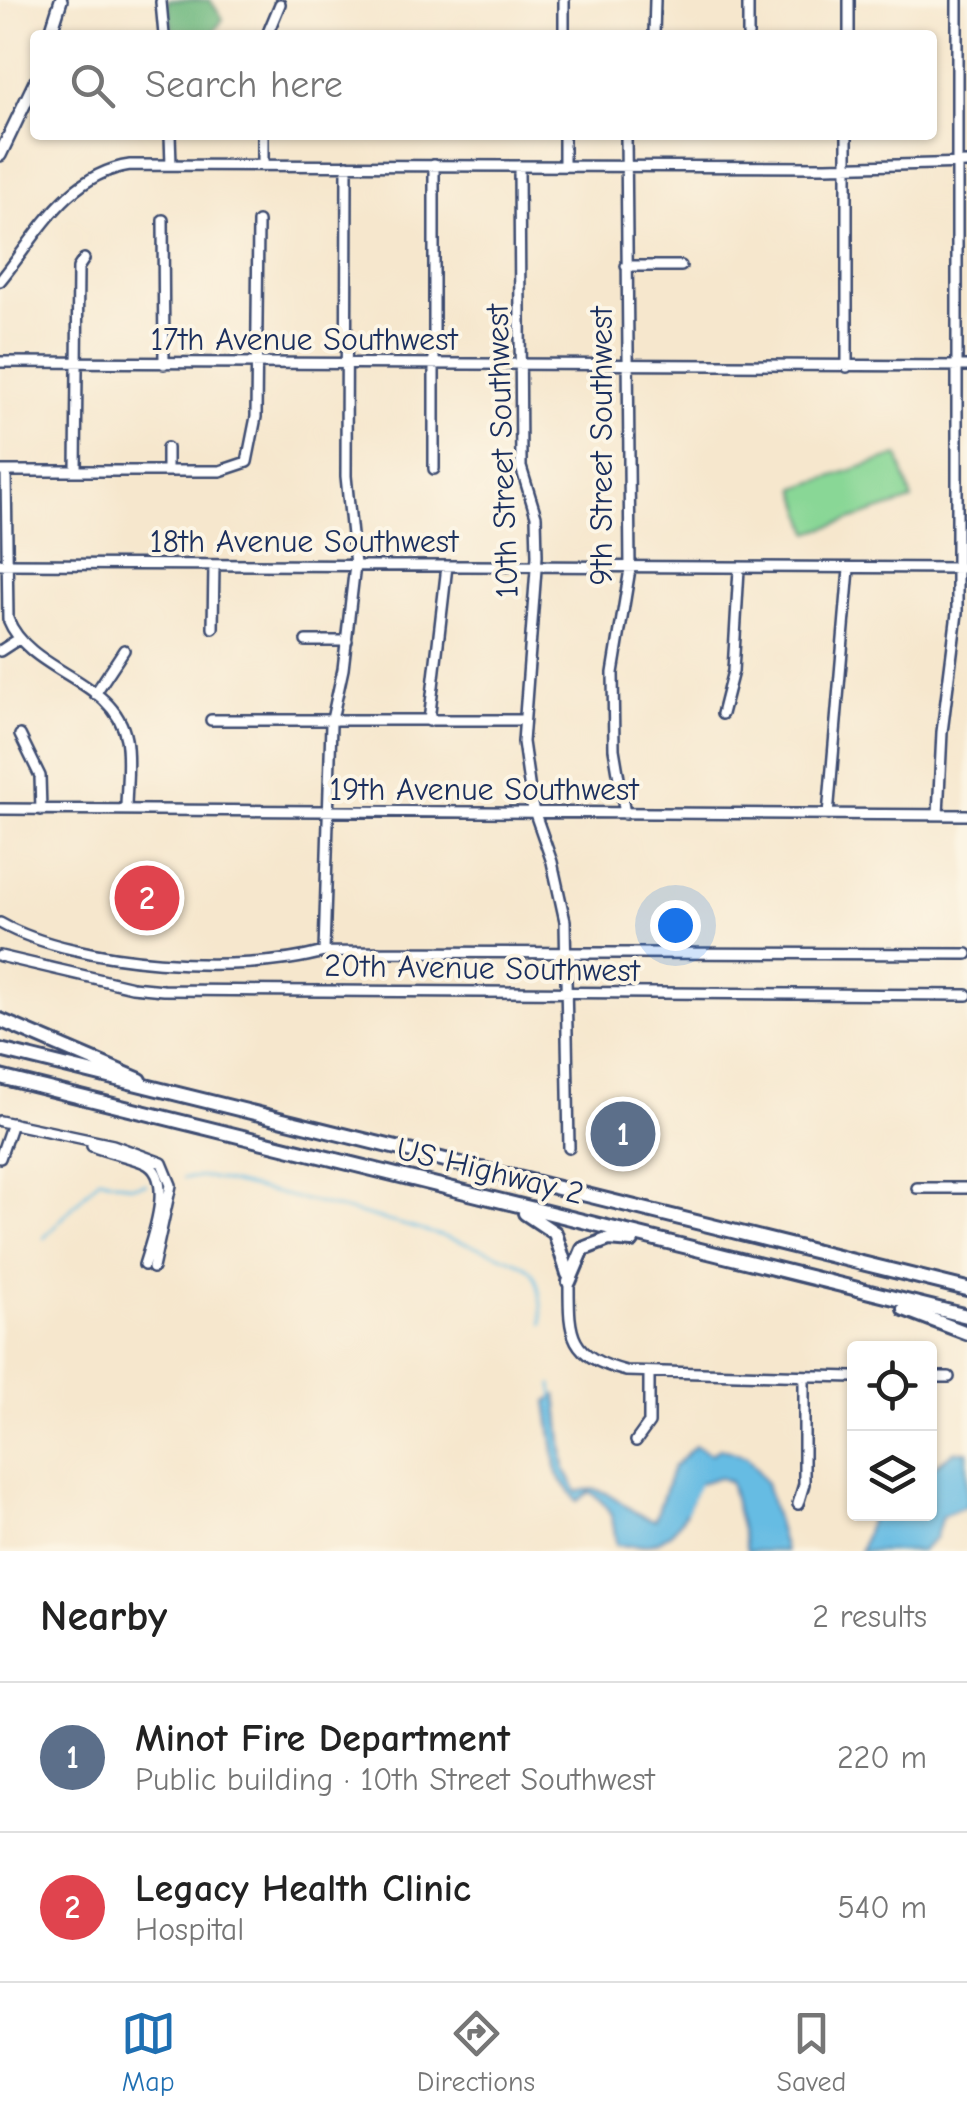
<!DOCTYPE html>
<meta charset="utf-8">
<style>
body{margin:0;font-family:"Comic Neue",sans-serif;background:#f2f2f2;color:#222}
.controls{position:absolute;right:30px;bottom:30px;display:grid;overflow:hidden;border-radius:10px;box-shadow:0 2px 8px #0004}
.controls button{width:90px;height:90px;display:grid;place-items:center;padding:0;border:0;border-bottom:2px solid #e0e0e0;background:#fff;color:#222;font:50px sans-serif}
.you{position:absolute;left:675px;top:925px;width:35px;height:35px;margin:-25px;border:8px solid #fff;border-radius:50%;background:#1a73e8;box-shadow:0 0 0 15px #1a73e833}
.badge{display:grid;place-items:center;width:65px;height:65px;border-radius:50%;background:#1f6fb2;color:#fff;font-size:32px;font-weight:700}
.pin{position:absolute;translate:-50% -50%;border:5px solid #fff;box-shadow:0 2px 10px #0006}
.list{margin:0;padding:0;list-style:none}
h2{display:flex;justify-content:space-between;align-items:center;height:130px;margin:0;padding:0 40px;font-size:42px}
h2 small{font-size:32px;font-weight:400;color:#767676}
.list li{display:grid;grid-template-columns:65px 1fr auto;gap:30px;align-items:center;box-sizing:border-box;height:150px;padding:0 40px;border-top:2px solid #e0e0e0}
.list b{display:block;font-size:38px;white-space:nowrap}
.list p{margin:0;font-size:32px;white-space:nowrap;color:#767676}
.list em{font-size:32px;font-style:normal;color:#767676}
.icon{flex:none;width:55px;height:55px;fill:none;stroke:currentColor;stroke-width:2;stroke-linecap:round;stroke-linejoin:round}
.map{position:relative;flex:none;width:967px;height:1551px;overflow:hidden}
.search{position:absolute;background:#fff;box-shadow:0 2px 8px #0004;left:30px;right:30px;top:30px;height:110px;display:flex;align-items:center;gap:25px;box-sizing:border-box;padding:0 35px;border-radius:10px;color:#767676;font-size:38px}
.sheet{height:430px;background:#fff}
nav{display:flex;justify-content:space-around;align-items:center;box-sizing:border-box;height:140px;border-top:2px solid #e0e0e0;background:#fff;font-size:28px;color:#767676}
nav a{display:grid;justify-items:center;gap:5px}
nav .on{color:#1f6fb2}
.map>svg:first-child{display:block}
</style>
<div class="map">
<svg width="967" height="1551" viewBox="0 0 967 1551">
<rect width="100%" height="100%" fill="#fcf5e5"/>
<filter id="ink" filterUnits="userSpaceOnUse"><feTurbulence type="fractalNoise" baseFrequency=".01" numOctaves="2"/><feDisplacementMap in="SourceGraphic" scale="20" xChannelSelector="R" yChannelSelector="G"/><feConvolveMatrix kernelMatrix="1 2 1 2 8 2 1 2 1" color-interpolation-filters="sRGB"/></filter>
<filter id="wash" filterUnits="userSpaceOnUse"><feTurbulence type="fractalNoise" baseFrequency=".0048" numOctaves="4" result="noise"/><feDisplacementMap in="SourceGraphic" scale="40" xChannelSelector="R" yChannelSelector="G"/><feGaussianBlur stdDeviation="2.25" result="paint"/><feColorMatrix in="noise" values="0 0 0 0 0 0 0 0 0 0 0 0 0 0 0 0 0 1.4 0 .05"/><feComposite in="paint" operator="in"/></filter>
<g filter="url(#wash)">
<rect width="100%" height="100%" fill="#f6e7cd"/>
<path fill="#89d796" stroke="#52837a" stroke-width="2.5" d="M898,455L912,500L810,533L796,488Z"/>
<path fill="#6eb87f" stroke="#44746e" stroke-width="2.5" d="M167,0H210L223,19L212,35H173Z"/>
<path fill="#66bce3" stroke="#4076a0" stroke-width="2.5" d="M557,1395L565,1469L577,1492C612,1480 624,1515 655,1520L673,1467L695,1446L711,1454L720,1448L747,1457L766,1483L785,1551H747L730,1482L719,1477L697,1484C682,1528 668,1551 616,1545C614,1520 612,1507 590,1492L577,1501L557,1474L547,1401Z
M955,1451H967V1506L942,1516L935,1539L921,1551H860L872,1514H930V1470Z"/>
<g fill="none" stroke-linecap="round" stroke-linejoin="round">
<path stroke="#66bce3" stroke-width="2.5" d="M184,1178L207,1177C253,1188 514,1246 532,1272C541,1285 541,1309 543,1324
M44,1238L100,1178L131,1186L146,1184
M552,1385L554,1398
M686,1511L698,1482"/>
</g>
</g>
<g filter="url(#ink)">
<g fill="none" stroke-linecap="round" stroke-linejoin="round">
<defs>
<path id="minor" d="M564,0V35
M748,0V35
M161,2L164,35
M267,35L280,4
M654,35L655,0
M849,35V0
M170,135L171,165
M263,135V165
M434,165V469
M519,166L521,467L536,516L537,556L523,742L532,805L552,862L565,921L569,1148
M564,166V135
M163,220L164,364
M626,266H681
M0,281C37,236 67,174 130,165L826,167L967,163
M0,362L967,366
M847,367V135
M0,471H220L247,462L256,417L258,222
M6,471L8,619C30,674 115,678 126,739C130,761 126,788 126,810
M76,471L78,268L84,259
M167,471V448
M0,564L967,568
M213,628L214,565
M306,641H347
M0,651L17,640
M95,694L124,650
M722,714L733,671L739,569
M211,720H523
M429,721L447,566
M20,735L40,776L41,810
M0,809L967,815
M625,814L614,749L613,673L630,569L626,135
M828,815L849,569
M938,815L942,732L957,613V0
M0,923C77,966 240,975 324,952L967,954
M324,952L331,724L343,669L355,565L346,476L347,165
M0,956L132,987L163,990L967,995
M0,1121L113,1145L162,1163L171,1185L153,1268
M92,1146C109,1153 128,1156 145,1163C176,1177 151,1241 144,1265
M0,1158L12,1123
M917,1188H967
M569,1282C569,1335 568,1356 626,1371L854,1377
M930,1377H949
M636,1441L649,1423V1372
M798,1504L804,1484V1377"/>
<path id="major" d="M50,35L61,0
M0,155L35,82"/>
<path id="highway" d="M0,1020L140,1080
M0,1050L967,1289
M0,1077L967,1316
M525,1213L555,1233L568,1274
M569,1282L583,1249L609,1239L632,1241
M904,1309L967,1333"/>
</defs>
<use href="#minor" stroke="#3c4b6f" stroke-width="14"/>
<use href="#major" stroke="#3c4b6f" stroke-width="16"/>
<use href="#highway" stroke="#3c4b6f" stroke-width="18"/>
<use href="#minor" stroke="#fff" stroke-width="9"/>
<use href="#major" stroke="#fff" stroke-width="11"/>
<use href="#highway" stroke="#fff" stroke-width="12"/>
</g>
</g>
<g text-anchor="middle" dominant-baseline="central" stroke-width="8" stroke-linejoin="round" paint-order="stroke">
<g font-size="32" fill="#1b2f5e" stroke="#fcf5e5">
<text x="304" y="339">17th Avenue Southwest</text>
<text transform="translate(601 446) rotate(-90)">9th Street Southwest</text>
<text transform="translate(502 451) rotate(-92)">10th Street Southwest</text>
<text x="304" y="541">18th Avenue Southwest</text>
<text x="484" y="789">19th Avenue Southwest</text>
<text transform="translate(482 968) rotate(1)">20th Avenue Southwest</text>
<text transform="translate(490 1171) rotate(14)">US Highway 2</text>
</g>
</g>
</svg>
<div class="controls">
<button><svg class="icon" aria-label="locate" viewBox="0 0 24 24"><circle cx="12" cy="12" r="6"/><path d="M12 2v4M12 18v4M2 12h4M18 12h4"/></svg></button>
<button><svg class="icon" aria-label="layers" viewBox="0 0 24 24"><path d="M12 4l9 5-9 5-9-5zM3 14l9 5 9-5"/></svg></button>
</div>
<div class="you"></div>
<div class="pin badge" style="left:623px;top:1134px;background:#5c6f8a">1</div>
<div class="pin badge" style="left:147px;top:898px;background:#e0444e">2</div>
<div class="search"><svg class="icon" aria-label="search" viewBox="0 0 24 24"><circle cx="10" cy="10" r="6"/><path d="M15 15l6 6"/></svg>Search here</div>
</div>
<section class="sheet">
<h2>Nearby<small>2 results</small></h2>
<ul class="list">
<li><span class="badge" style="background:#5c6f8a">1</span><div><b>Minot Fire Department</b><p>Public building · 10th Street Southwest</p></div><em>220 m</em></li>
<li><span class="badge" style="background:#e0444e">2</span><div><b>Legacy Health Clinic</b><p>Hospital</p></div><em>540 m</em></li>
</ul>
</section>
<nav>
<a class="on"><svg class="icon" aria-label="map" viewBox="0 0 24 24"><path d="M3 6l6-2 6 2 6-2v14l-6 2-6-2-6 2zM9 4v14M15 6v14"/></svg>Map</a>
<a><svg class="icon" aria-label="directions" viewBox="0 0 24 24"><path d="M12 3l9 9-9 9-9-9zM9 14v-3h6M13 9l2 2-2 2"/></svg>Directions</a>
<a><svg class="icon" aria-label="saved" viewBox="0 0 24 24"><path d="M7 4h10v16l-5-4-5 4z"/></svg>Saved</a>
</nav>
